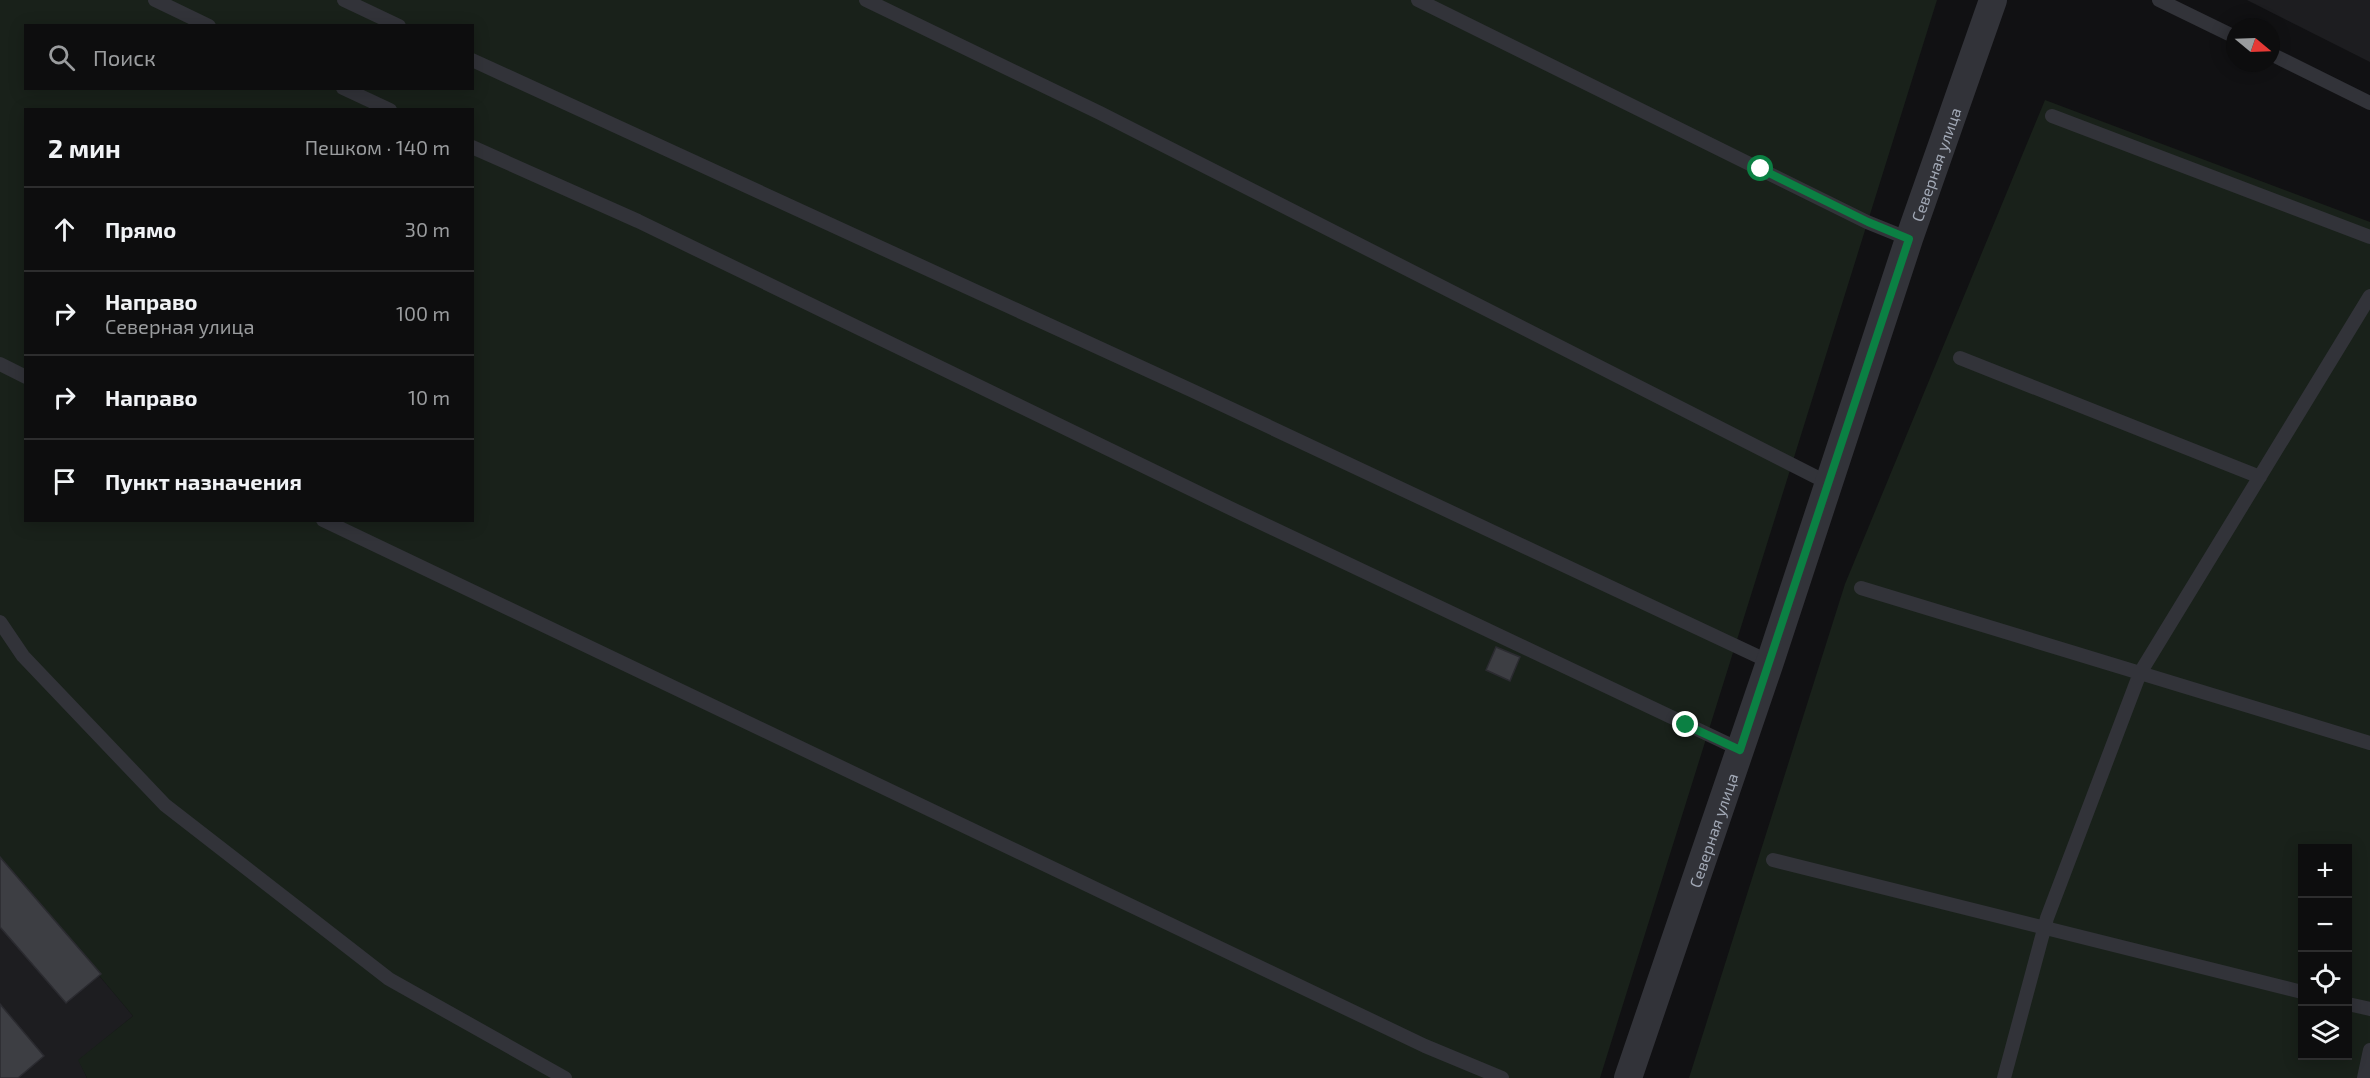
<!DOCTYPE html>
<html lang="ru">
<meta charset="utf-8">
<style>
body{margin:0;font-family:"Exo 2",sans-serif;background:#161617;color:#f1f3f6}
.controls{position:absolute;right:18px;bottom:18px;display:grid;overflow:hidden;border-radius:0px;box-shadow:0 3px 15px #0003}
.controls button{width:54px;height:54px;display:grid;place-items:center;padding:0;border:0;border-bottom:2px solid #2d2d2e;background:#0d0d0e;color:#f1f3f6;font:30px sans-serif}
.compass{position:absolute;left:2226px;top:18px;width:54px;height:54px;border-radius:50%;background:#0d0d0e;box-shadow:0 3px 15px #0003;rotate:109deg}
.stop{position:absolute;width:18px;height:18px;margin:-14px;border:4px solid #0b8043;border-radius:50%;background:#fff}
.stop.end{background:#0b8043;border-color:#fff;box-shadow:0 2px 6px #0008}
.list{margin:0;padding:0;list-style:none}
h2{display:flex;justify-content:space-between;align-items:center;height:78px;margin:0;padding:0 24px;font-size:26px}
h2 small{font-size:20px;font-weight:400;color:#9a9c9e}
.list li{display:grid;grid-template-columns:39px 1fr auto;gap:18px;align-items:center;box-sizing:border-box;height:84px;padding:0 24px;border-top:2px solid #2d2d2e}
.list b{display:block;font-size:22px;white-space:nowrap}
.list p{margin:0;font-size:20px;white-space:nowrap;color:#9a9c9e}
.list em{font-size:20px;font-style:normal;color:#9a9c9e}
.icon{flex:none;width:33px;height:33px;fill:none;stroke:currentColor;stroke-width:2;stroke-linecap:round;stroke-linejoin:round}
.map{position:relative;flex:none;width:2370px;height:1078px;overflow:hidden}
.search{position:absolute;background:#0d0d0e;box-shadow:0 3px 15px #0003;left:24px;top:24px;width:450px;height:66px;display:flex;align-items:center;gap:15px;box-sizing:border-box;padding:0 21px;border-radius:0px;color:#9a9c9e;font-size:22px}
.panel{position:absolute;background:#0d0d0e;box-shadow:0 3px 15px #0003;left:24px;top:108px;width:450px;height:414px;border-radius:0px}
.map>svg:first-child{display:block}
</style>
<div class="map">
<svg width="2370" height="1078" viewBox="0 0 2370 1078">
<rect width="100%" height="100%" fill="#111113"/>
<path fill="#1d1d20" d="M2247,0H2370V62Z
M0,857L133,1016L79,1060L87,1078H0Z"/>
<path fill="#19211a" fill-rule="evenodd" d="M0,0H1937L1600,1078H87L78,1060L133,1016L0,857ZM26,26H472V88H26ZM26,110H472V520H26Z
M2045,100L2370,222V1078H1689L1845,584ZM2302,848H2348V1056H2302Z"/>
<path fill="#3d3e43" stroke="#2b2b30" stroke-width="1.5" d="M1496,647L1520,657L1510,681L1486,670Z
M0,857L101,974L66,1003L0,927Z
M0,1004L44,1056L18,1078H0Z"/>
<g fill="none" stroke-linecap="round" stroke-linejoin="round">
<path stroke="#323339" stroke-width="14" d="M155,0L209,26
M344,0L399,26
M866,0L1100,113L1828,483
M1418,0L1867,222L1909,239
M2159,0L2235,37
M2271,54L2370,103
M472,60L1193,391L1770,662
M343,88L390,110
M2052,116L2370,237
M472,147L638,221L1232,509L1741,750
M1960,358L2260,477
M0,364L26,377
M323,520L1425,1046L1502,1078
M1861,588L2370,743
M0,622L23,656L165,805L389,979L565,1078
M1773,860L2302,992
M2348,1004L2370,1009
M2004,1078L2047,918L2140,673L2370,296
M2364,1078L2370,1050"/>
<path stroke="#323339" stroke-width="28" id="s1" d="M1628,1078L1770,662L1909,239L1993,0"/>
</g>
<g fill="none" stroke-linecap="round" stroke-linejoin="round">
<path stroke="#0b8043" stroke-width="8" d="M1686,725L1740,750L1909,239L1868,222L1761,169"/>
</g>
<g text-anchor="middle" dominant-baseline="central" stroke-width="5" stroke-linejoin="round" paint-order="stroke">
<g font-size="16" fill="#a1a8b5" stroke="#0d0d0e">
<text stroke="none"><textPath href="#s1" startOffset="964">Северная улица</textPath></text>
<text stroke="none"><textPath href="#s1" startOffset="262">Северная улица</textPath></text>
</g>
</g>
</svg>
<div class="controls">
<button>+</button>
<button>−</button>
<button><svg class="icon" aria-label="locate" viewBox="0 0 24 24"><circle cx="12" cy="12" r="6"/><path d="M12 2v4M12 18v4M2 12h4M18 12h4"/></svg></button>
<button><svg class="icon" aria-label="layers" viewBox="0 0 24 24"><path d="M12 4l9 5-9 5-9-5zM3 14l9 5 9-5"/></svg></button>
</div>
<svg class="compass" viewBox="-18 -18 36 36"><path d="M0-13l5 13h-10z" fill="#e53935"/><path d="M0 13l5-13h-10z" fill="#9a9c9e"/></svg>
<div class="stop" style="left:1761px;top:169px"></div>
<div class="stop end" style="left:1686px;top:725px"></div>
<div class="search"><svg class="icon" aria-label="search" viewBox="0 0 24 24"><circle cx="10" cy="10" r="6"/><path d="M15 15l6 6"/></svg>Поиск</div>
<section class="panel">
<h2>2 мин<small>Пешком · 140 m</small></h2>
<ul class="list">
<li><svg class="icon" aria-label="ahead" viewBox="0 0 24 24"><path d="M12 20V5M6 11l6-6 6 6"/></svg><div><b>Прямо</b></div><em>30 m</em></li>
<li><svg class="icon" aria-label="right" viewBox="0 0 24 24"><path d="M7 20v-9h11M14 6l5 5-5 5"/></svg><div><b>Направо</b><p>Северная улица</p></div><em>100 m</em></li>
<li><svg class="icon" aria-label="right" viewBox="0 0 24 24"><path d="M7 20v-9h11M14 6l5 5-5 5"/></svg><div><b>Направо</b></div><em>10 m</em></li>
<li><svg class="icon" aria-label="arrive" viewBox="0 0 24 24"><path d="M6 21V4h12l-3 4 3 4H6"/></svg><div><b>Пункт назначения</b></div></li>
</ul>
</section>
</div>
